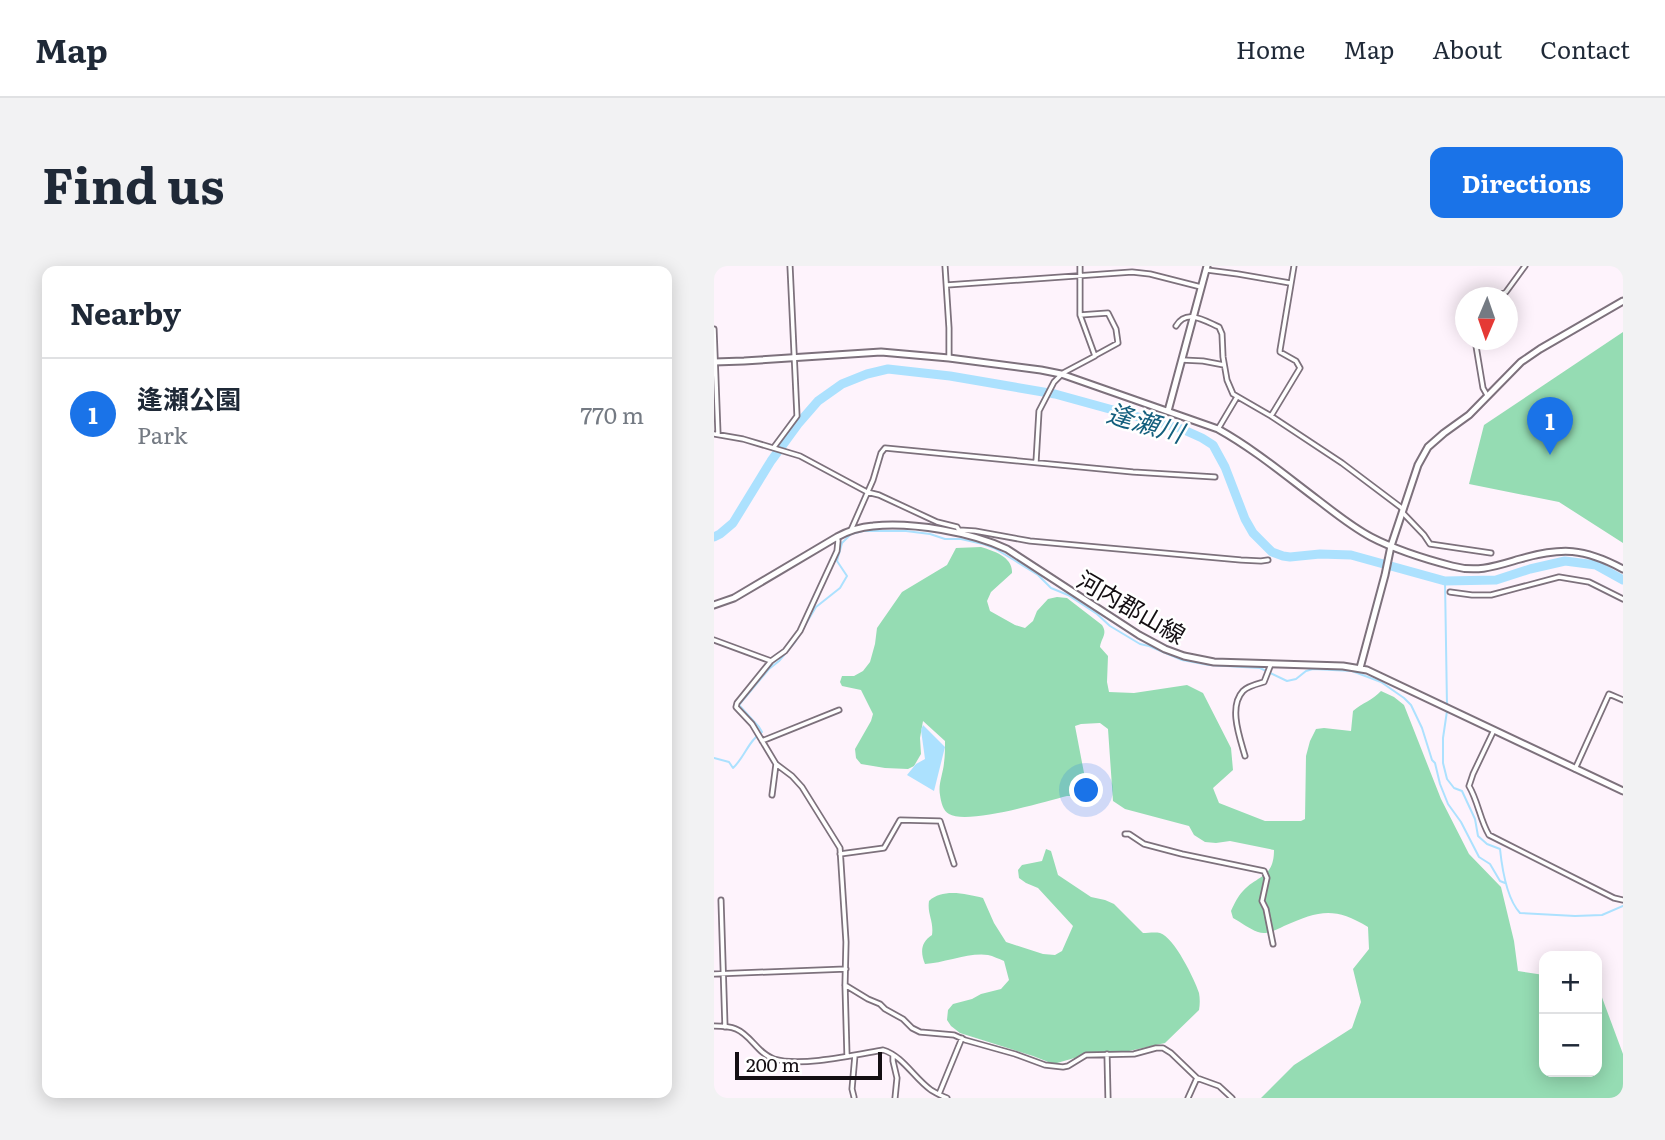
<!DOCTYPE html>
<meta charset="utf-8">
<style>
body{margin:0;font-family:Literata,"Noto Sans JP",serif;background:#f2f2f3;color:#1f2937}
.controls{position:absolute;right:21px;bottom:21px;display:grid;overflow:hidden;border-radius:14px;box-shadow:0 4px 18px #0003}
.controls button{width:63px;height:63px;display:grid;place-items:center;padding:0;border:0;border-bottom:2px solid #e0e1e3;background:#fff;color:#1f2937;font:35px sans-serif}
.compass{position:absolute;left:741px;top:21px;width:63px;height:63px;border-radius:50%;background:#fff;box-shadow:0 4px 18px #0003;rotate:182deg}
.scale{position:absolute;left:21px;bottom:18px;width:147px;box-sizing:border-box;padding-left:7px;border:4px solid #140f13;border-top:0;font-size:19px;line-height:24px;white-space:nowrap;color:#140f13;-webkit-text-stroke:5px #fff;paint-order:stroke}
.you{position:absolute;left:373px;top:525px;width:24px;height:24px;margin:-18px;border:5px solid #fff;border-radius:50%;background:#1a73e8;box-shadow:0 0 0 10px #1a73e833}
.badge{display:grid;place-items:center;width:46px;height:46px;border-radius:50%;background:#1a73e8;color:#fff;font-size:23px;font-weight:700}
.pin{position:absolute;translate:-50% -58px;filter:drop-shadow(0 2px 4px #0008)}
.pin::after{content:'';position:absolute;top:37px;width:24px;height:21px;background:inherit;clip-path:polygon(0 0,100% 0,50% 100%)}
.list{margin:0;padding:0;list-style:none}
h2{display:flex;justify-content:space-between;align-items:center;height:91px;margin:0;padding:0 28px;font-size:30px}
h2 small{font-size:23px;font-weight:400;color:#747a83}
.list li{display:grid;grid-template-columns:46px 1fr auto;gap:21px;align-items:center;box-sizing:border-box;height:112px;padding:0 28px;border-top:2px solid #e0e1e3}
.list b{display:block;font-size:26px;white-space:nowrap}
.list p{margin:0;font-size:23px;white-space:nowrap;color:#747a83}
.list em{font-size:23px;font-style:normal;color:#747a83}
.map{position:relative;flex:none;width:909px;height:832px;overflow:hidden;border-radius:14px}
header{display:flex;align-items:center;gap:42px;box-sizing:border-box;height:98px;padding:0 35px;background:#fff;border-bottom:2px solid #e0e1e3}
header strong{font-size:33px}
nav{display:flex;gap:38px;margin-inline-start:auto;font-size:24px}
.intro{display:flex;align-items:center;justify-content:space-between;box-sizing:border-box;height:168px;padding:0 42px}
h1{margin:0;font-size:49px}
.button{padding:18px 32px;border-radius:14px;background:#1a73e8;color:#fff;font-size:24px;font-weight:700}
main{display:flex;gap:42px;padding:0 42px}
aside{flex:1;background:#fff;border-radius:14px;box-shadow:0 4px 18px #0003}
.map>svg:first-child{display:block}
</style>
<header>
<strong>Map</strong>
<nav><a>Home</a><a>Map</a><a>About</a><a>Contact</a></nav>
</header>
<div class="intro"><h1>Find us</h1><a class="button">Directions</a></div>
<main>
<aside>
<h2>Nearby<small></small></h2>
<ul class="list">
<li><span class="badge">1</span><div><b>逢瀬公園</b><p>Park</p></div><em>770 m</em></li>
</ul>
</aside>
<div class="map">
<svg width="909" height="832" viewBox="0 0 909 832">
<rect width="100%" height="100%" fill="#fef3fc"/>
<path fill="#95dcb3" d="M909,66V277L845,236L755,218L770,159Z
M267,281C280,285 299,291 298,307L277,326L273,335L276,345L301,359L311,362L319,355L323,345L334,333L343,331L353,332L388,359C394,368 387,372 386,381L394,390L393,416L395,426L420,427L473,419L489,427L517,482L519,504L499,522L505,537L551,555H587L591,553L592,490L596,475L602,463L610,462L637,465L639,445C648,437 659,434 667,425L680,431L690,439L727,533L755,588L787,621L800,675L804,705L830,709V806H883V718L909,788V832H547L580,799L638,762L647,736L639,703L655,683L654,661C620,640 604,645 570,660C562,664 553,669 544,666C535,663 527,656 519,652L517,645C520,638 524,630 529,625C544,609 560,612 560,584L516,575L502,577L491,576L480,569L475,560L411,543L399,535L394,463L386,457L367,458L361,460L371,512L367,522L361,530H353C330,536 253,559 235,548C229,545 227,536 226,529C224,518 229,508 230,497C231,490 231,482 231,475L209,455L206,472L207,488L200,500L194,503L171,502L147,498L142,492L141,483L157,455L159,448L147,424L128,420L126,416L128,410H140L149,405L156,396L161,378L163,362L188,326L233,299L242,282Z
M332,583L337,585L344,609L377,631L391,634L400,638L429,667C434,667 441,666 446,667C460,671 481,714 485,727C486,733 486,738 485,744L451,777L415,785L371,789L343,797H337L319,790L246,767L237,760L233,754L234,744L239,738L258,733L267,728L287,723L295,714L290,695C285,693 279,690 274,689C256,686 230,697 211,698C206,686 207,676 218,669C220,655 213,648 215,635C229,622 252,628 269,632L280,657L292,676L329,688L341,689L348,685L359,660L324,622L312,617L305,612L304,604L308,599L328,595Z"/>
<path fill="#ace1fe" d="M209,459L231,481L220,525L193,509L202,498L211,493L207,464Z"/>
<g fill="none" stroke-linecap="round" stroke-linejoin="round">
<path stroke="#ace1fe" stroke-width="2" d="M731,315L733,440
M733,445L729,472V497L733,513L740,522L748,525L761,553L764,570L773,578L786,583C788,602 792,632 806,647L861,650L888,649L909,640
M0,492L15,496L19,502C31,491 34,475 48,466L45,461L25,439L55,403L65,395L81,376L102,341L126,322L133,310L123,295L128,277L137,268L149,265H192L216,268L231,273H247L269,278L280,282L300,294L324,309L337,322L354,329L383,348L396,360L426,378L435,380L468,394L495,399L546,402L573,415L582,413L592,405L599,403L638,405L667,416L690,432L697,439L708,462L718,494L721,497L726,518L734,538L747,556L765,591L776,598L786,615L791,617"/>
<path stroke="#ace1fe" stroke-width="9" d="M0,271L6,268L19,257L57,195L84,158L104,135L128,118L153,108L174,103L236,110L341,128L468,163L488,172L499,179L511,201L531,253L539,267L558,286L569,290L576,291L606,288L637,289L731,315L782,314L816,303L851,295L882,299L909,314"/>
<defs>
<path id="street" d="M231,0L235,62V92
M493,4L524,8L576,17
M233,19L418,6L436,8L487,21
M780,32L792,26L811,0
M366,49L394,47L402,63L404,77L382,89
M462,60C473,42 491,55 505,61L508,68L509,91L513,114L519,128L557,150L628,197L689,243
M0,63L4,168
M761,74L769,122L773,129
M468,94L489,95L510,99
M557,150L586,102L582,95L566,86V84L580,0
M504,163L523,131
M0,168L29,173L86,190L153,226L165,229L223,256L243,261L246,266
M60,181L83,150L76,0
M322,196L325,145L340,116L349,107L381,90L366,49V0
M689,247L710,269L716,278L777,287
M137,264L159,214L167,187L171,182L419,206L501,211
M245,264L261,265L316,275L527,294L547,295L554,294
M123,271L124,275L123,285L86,365L71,385L57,395L23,437L22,441L38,458L62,498L78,510L88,521L126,582L132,676L131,719L133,790
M736,326L758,329H777L845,311L875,316L909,333
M0,374L57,395
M780,464L759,508L755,520C764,535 766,554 775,569L900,632L909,634
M48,475L125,444
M531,490C526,472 514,441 529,425C534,420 543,418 550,416L557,398
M861,503L895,428L909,434
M58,529L62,498
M411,568H415L430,578L468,588L550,605L553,612L548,635L552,643L559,678
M126,588L170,582L186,554L226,555L240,598
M7,634L11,761
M0,708L132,703
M131,719L154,733L166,738L171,743L189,753L198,762L206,766L240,769L251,774L301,788L331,799L349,801L354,800L372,789L420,788L442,782H449L457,787L483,812L474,832
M0,760C7,760 15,760 22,763C37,769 44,788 60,793C87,801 140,789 169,784C189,790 200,812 217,824C222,827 227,830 233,832
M393,788L394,832
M179,789V795L183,812L181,832
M483,812L505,820L518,832
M225,828L248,772
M140,831L138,823L141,789"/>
<path id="secondary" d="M0,96L30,95L167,86L235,92L327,104L347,108L504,163C540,183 572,210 604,234C621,247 638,261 657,271C682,284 711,293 738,300C764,307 782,300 806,293C848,281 870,282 909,303
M454,145L493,0
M0,339L20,332L123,271C134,265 146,261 159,260C199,256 257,266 293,283L425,369L451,383L470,390L500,396L629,400L653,404L909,525
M646,402L671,309L677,280L704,199L714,181L730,167L755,149L807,96L826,83L909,35"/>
</defs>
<use href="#street" stroke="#7d717c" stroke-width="7"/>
<use href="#secondary" stroke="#7d717c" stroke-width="9"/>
<use href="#street" stroke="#fff" stroke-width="3.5"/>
<use href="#secondary" stroke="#fff" stroke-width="5"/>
</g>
<g text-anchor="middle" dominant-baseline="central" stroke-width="5" stroke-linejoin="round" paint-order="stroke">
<g font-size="24" fill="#140f13" stroke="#fff">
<text transform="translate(418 340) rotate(30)">河内郡山線</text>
</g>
<g font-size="26" font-style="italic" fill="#135e7d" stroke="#fff">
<text transform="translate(432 155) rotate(16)">逢瀬川</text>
</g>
</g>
</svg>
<div class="controls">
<button>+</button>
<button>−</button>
</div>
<svg class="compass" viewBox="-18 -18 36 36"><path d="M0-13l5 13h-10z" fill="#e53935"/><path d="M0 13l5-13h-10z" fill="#747a83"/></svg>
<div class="scale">200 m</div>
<div class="you"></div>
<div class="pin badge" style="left:836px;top:189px">1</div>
</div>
</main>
